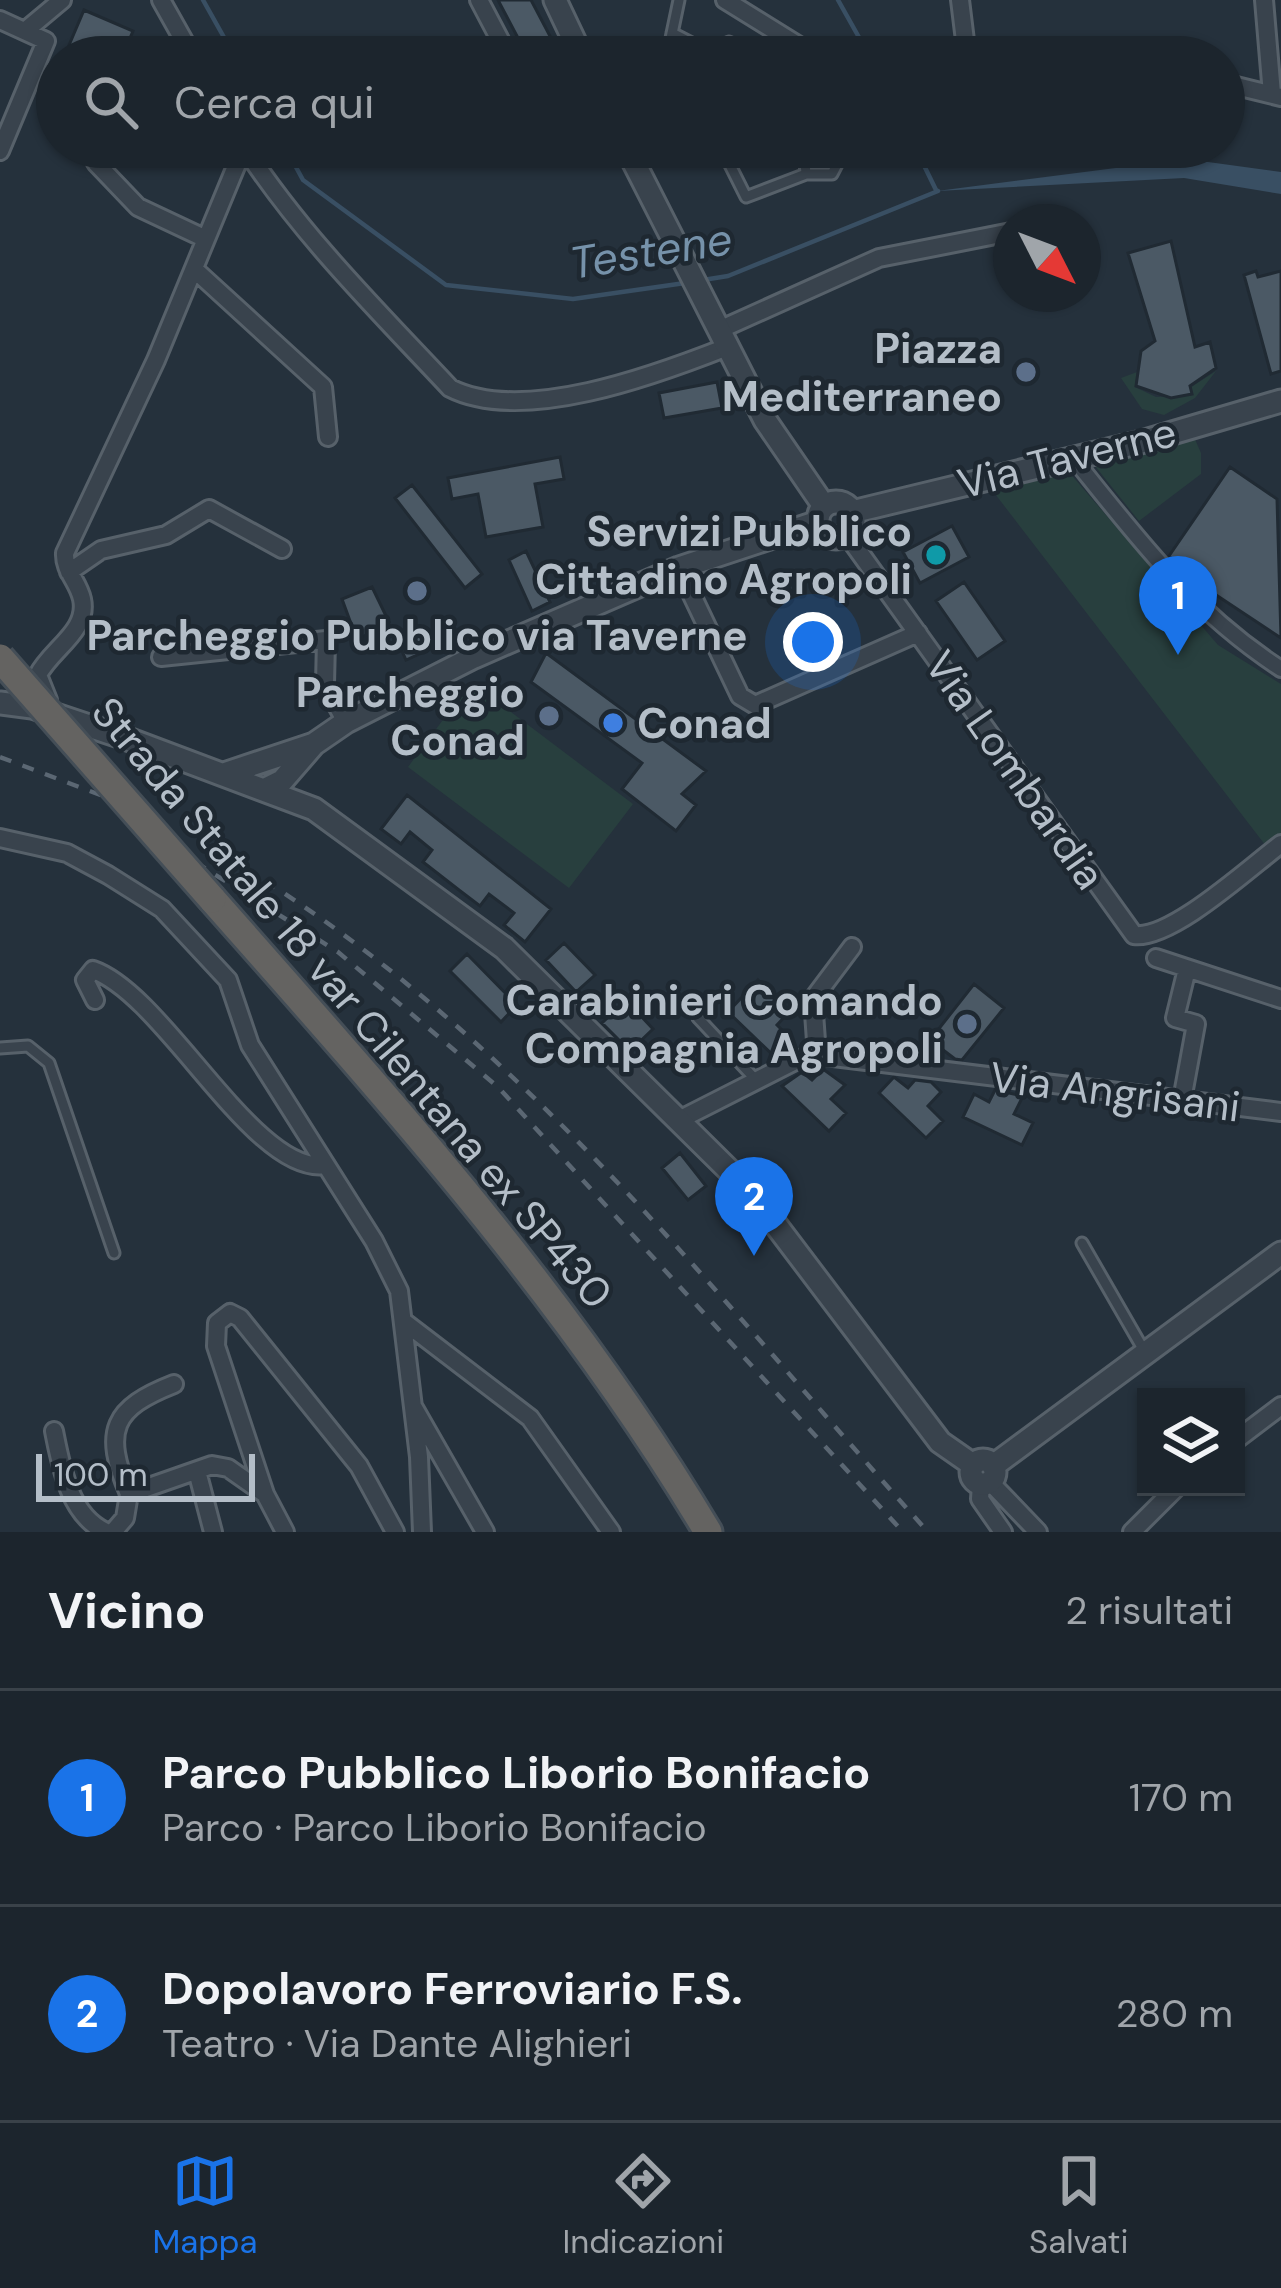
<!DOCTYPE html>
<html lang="it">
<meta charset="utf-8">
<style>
body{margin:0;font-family:"DM Sans",sans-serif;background:#252d35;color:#f1f3f6}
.controls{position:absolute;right:36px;bottom:36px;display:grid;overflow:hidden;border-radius:0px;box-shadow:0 3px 9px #0004}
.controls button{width:108px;height:108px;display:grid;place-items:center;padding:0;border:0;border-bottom:3px solid #3a4249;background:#1c252d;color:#f1f3f6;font:60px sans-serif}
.compass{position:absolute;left:993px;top:204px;width:108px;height:108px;border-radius:50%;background:#1c252d;box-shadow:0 3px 9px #0004;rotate:132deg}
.scale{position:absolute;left:36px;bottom:30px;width:219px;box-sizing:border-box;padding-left:12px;border:6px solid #b4bec8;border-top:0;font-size:33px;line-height:42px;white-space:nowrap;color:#b4bec8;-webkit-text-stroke:9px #1e2831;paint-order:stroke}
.you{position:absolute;left:813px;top:642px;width:42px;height:42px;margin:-30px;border:9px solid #fff;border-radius:50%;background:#1a73e8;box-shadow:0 0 0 18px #1a73e833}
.badge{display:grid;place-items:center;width:78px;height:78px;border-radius:50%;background:#1a73e8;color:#fff;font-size:39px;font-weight:700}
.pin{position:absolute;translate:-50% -99px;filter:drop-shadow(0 3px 6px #0008)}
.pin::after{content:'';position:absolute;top:63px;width:42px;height:36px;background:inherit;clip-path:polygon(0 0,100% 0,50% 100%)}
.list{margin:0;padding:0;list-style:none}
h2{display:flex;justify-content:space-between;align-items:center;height:156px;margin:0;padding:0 48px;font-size:51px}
h2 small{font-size:39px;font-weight:400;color:#a0a5aa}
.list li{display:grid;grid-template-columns:78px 1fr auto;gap:36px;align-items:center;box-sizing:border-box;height:216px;padding:0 48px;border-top:3px solid #3a4249}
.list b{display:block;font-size:45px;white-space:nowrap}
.list p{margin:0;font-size:39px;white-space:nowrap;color:#a0a5aa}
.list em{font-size:39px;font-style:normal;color:#a0a5aa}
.icon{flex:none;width:66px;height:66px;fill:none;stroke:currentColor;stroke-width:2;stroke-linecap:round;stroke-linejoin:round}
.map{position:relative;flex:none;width:1281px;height:1532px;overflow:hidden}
.search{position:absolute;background:#1c252d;box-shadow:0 3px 9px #0004;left:36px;right:36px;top:36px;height:132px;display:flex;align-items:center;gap:30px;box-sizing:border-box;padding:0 42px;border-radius:66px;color:#a0a5aa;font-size:45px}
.sheet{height:588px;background:#1c252d}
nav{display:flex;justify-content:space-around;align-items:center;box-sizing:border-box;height:168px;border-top:3px solid #3a4249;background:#1c252d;font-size:33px;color:#a0a5aa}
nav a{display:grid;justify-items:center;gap:6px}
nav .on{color:#1a73e8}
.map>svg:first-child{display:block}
</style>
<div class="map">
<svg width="1281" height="1532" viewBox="0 0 1281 1532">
<rect width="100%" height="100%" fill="#25313c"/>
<path fill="#283f3e" d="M1216,371L1195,398L1164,415L1142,409L1121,378L1137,372L1135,387L1156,397L1193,395L1191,387Z
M1194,437L1201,453V474L1139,521L1095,466Z
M1068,471L1218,645L1281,684V835L1266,846L992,490Z
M471,682L633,804L569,888L408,767Z"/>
<path fill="#394f63" d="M1186,159L1281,172V194L1184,178L937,191Z"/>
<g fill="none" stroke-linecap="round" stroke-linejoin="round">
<path stroke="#394f63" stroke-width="4.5" d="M203,0L235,57
M838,0L870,57
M285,147L303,180L446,285L573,299L685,283
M915,147L936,190
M703,280L728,276L938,191"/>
</g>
<path fill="#4b5965" stroke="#202a33" stroke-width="3" d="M498,0H531L561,57H528Z
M84,10L133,31L122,57H64Z
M1171,241L1195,347L1210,342L1216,368L1190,386L1192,394L1171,398L1136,386L1141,351L1155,341L1128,253Z
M1256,271L1258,277L1281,271V371L1271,374L1244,275Z
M717,382L722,408L664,418L659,393Z
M560,457L564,479L535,484L543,527L486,537L478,494L452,499L448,478Z
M1230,467L1277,499L1281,638L1189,577L1169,556Z
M412,485L482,574L465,588L395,498Z
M952,526L969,557L920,583L903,552Z
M526,551L550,602L532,611L509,560Z
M964,582L1005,641L977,660L936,601Z
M372,587L389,622L357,640L342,599Z
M419,631L428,650L406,660L398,642Z
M546,653L706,771L682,794L696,805L676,831L622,789L642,763L531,682Z
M407,795L551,909L525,942L504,925L514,913L489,894L480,906L459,890L423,862L432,850L410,832L401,844L381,829Z
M564,943L595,975L576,992L546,960Z
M467,954L517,1005L501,1022L450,971Z
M758,980L790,1011L777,1025L792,1040L775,1057L728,1012Z
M974,984L1004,1008L962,1060L955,1059L930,1040Z
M626,1000L653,1029L630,1051L602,1023Z
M823,1069L845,1085L831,1099L846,1113L829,1131L782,1086L802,1072L812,1080Z
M894,1077L908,1088L915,1080L931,1082L941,1092L928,1106L943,1121L926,1138L879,1093Z
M995,1090L1023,1096L1014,1114L1033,1123L1022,1145L963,1117L974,1094L989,1102Z
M680,1153L706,1186L688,1200L662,1168Z"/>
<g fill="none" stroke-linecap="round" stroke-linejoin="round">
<defs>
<path id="service" d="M672,33L705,50
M676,57L670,43L679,0
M697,57L729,42L762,57
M721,147L746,197L806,174H832L846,147
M778,147L805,162L806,174
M698,1018L756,1080
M0,1048L28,1046L49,1063L114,1253
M1082,1243L1146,1354"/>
<path id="pedestrian" d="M1074,459C1139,540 1192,611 1281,669"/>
<path id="minor" d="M161,0L193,57
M479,0L509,57
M725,0L817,57
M960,0L967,57
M1264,0L1272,94
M0,20L46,41L0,151
M25,31L62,0
M1224,83L1281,97
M244,147C302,236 377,310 450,388C522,425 656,375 727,347
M96,163L138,207L206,239
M194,269L323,387L328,437
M719,330L879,258L1011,232
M847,535L1134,935C1171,940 1249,868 1281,844
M679,568L740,696L755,705L918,633
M69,572L101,550L166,535L209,509L282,549
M161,657L326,640L325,684L346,722
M48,700L38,675C51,649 89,631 82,599C78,581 64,571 65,553L156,360L244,147
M0,838L67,853L108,875L162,909L228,980L250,1045L374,1241L399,1291L419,1457L422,1532
M1156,958L1281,999
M95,1000L85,980L93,970C165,995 255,1177 326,1165
M817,1055L813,999L852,947
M1182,1100L1196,1024L1175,1018L1187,969
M677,1121L799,1059L817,1055L1281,1112
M403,1321L530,1418L611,1532
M414,1408L485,1532
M54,1431C61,1466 69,1515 106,1532
M1236,1440L1281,1406
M197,1471L213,1532
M990,1482L1038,1532
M981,1484L980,1499L1003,1532
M129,1494C102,1430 113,1408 174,1384
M265,1494L216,1346L217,1323L230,1313L240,1318L359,1466L395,1532
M113,1532L125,1518L129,1494L212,1465L228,1468L265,1494L285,1532
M1132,1532L1177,1487"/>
<path id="tertiary" d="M555,0L582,57
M626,147L765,420L824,506
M818 520a18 18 0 1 1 36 0a18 18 0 1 1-36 0Z
M852,512L1145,441L1281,401
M0,703L32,707L125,738L314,809L504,948L751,1192L940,1442L973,1465
M227,773L314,744L346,722L474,657L679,568L818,522
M264,790L282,781L314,744
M971 1472a12 12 0 1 1 24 0a12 12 0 1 1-24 0Z
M993,1466L1281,1253"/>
<path id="trunk" d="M212,899C391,1102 569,1299 708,1532"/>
</defs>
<use href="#service" stroke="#57616a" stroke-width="15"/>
<use href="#pedestrian" stroke="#57616a" stroke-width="20"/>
<use href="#minor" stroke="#57616a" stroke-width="22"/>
<use href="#tertiary" stroke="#57616a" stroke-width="27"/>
<use href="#trunk" stroke="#444e57" stroke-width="33"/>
<use href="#service" stroke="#39434d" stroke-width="9"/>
<use href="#pedestrian" stroke="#39434d" stroke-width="14"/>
<use href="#minor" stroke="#39434d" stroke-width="16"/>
<use href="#tertiary" stroke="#39434d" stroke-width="21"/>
<use href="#trunk" stroke="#646361" stroke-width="27"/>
<path stroke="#5b6773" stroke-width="4.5" stroke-dasharray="12 12" stroke-linecap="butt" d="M0,757L103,796
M203,844C499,1009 706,1285 928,1532
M195,862L338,952L498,1087L903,1532"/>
<defs>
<path id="trunk-bridge" d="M0,658L212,899"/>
</defs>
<use href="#trunk-bridge" stroke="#444e57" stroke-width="33" stroke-linecap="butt"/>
<use href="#trunk-bridge" stroke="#646361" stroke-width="27"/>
</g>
<g fill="#5c6f8a" stroke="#1e2831" stroke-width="4.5">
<circle cx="1026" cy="372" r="12"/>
<circle cx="417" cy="591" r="12"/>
<circle cx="549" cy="716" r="12"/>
<circle cx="967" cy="1024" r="12"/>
</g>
<circle fill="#0f9aa8" stroke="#1e2831" stroke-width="4.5" cx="936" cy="555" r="12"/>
<circle fill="#3f7fe0" stroke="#1e2831" stroke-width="4.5" cx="613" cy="723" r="12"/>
<g text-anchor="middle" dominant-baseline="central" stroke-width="9" stroke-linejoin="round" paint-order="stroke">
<g font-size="42" font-weight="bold" fill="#b4bec8" stroke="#1e2831" text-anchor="end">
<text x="1002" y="348">Piazza<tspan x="1002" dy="48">Mediterraneo</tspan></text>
<text x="912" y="531">Servizi Pubblico<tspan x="912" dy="48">Cittadino Agropoli</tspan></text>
<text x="417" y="635" text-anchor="middle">Parcheggio Pubblico via Taverne</text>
<text x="525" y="692">Parcheggio<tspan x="525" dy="48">Conad</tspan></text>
<text x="637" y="723" text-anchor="start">Conad</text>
<text x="943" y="1000">Carabinieri Comando<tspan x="943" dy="48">Compagnia Agropoli</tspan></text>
</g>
<g font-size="42" fill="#b4bec8" stroke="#1e2831">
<text transform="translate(1067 458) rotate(-14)">Via Taverne</text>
<text transform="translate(1015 770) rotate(55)">Via Lombardia</text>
<text transform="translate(352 1003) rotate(50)">Strada Statale 18 var Cilentana ex SP430</text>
<text transform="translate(1115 1092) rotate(7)">Via Angrisani</text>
</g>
<g font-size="45" font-style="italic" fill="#7692aa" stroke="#1e2831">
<text transform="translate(651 251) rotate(-9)">Testene</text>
</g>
</g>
</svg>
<div class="controls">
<button><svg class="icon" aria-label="layers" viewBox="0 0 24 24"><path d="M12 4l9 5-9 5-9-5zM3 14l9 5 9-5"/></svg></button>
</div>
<svg class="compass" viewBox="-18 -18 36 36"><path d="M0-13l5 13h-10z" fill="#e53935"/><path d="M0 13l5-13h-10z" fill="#a0a5aa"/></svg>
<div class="scale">100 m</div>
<div class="you"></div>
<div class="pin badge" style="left:1178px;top:655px">1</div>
<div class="pin badge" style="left:754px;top:1256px">2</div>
<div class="search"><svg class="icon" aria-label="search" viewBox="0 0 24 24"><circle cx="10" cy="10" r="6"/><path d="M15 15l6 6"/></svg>Cerca qui</div>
</div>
<section class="sheet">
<h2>Vicino<small>2 risultati</small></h2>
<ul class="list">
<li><span class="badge">1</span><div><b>Parco Pubblico Liborio Bonifacio</b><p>Parco · Parco Liborio Bonifacio</p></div><em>170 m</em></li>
<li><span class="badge">2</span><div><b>Dopolavoro Ferroviario F.S.</b><p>Teatro · Via Dante Alighieri</p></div><em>280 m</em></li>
</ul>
</section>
<nav>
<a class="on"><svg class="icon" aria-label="map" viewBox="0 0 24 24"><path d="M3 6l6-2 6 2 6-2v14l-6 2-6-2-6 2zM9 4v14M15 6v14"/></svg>Mappa</a>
<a><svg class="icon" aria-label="directions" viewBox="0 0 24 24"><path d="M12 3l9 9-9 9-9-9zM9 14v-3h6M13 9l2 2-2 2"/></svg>Indicazioni</a>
<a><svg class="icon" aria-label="saved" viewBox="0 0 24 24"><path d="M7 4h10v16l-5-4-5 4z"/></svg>Salvati</a>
</nav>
